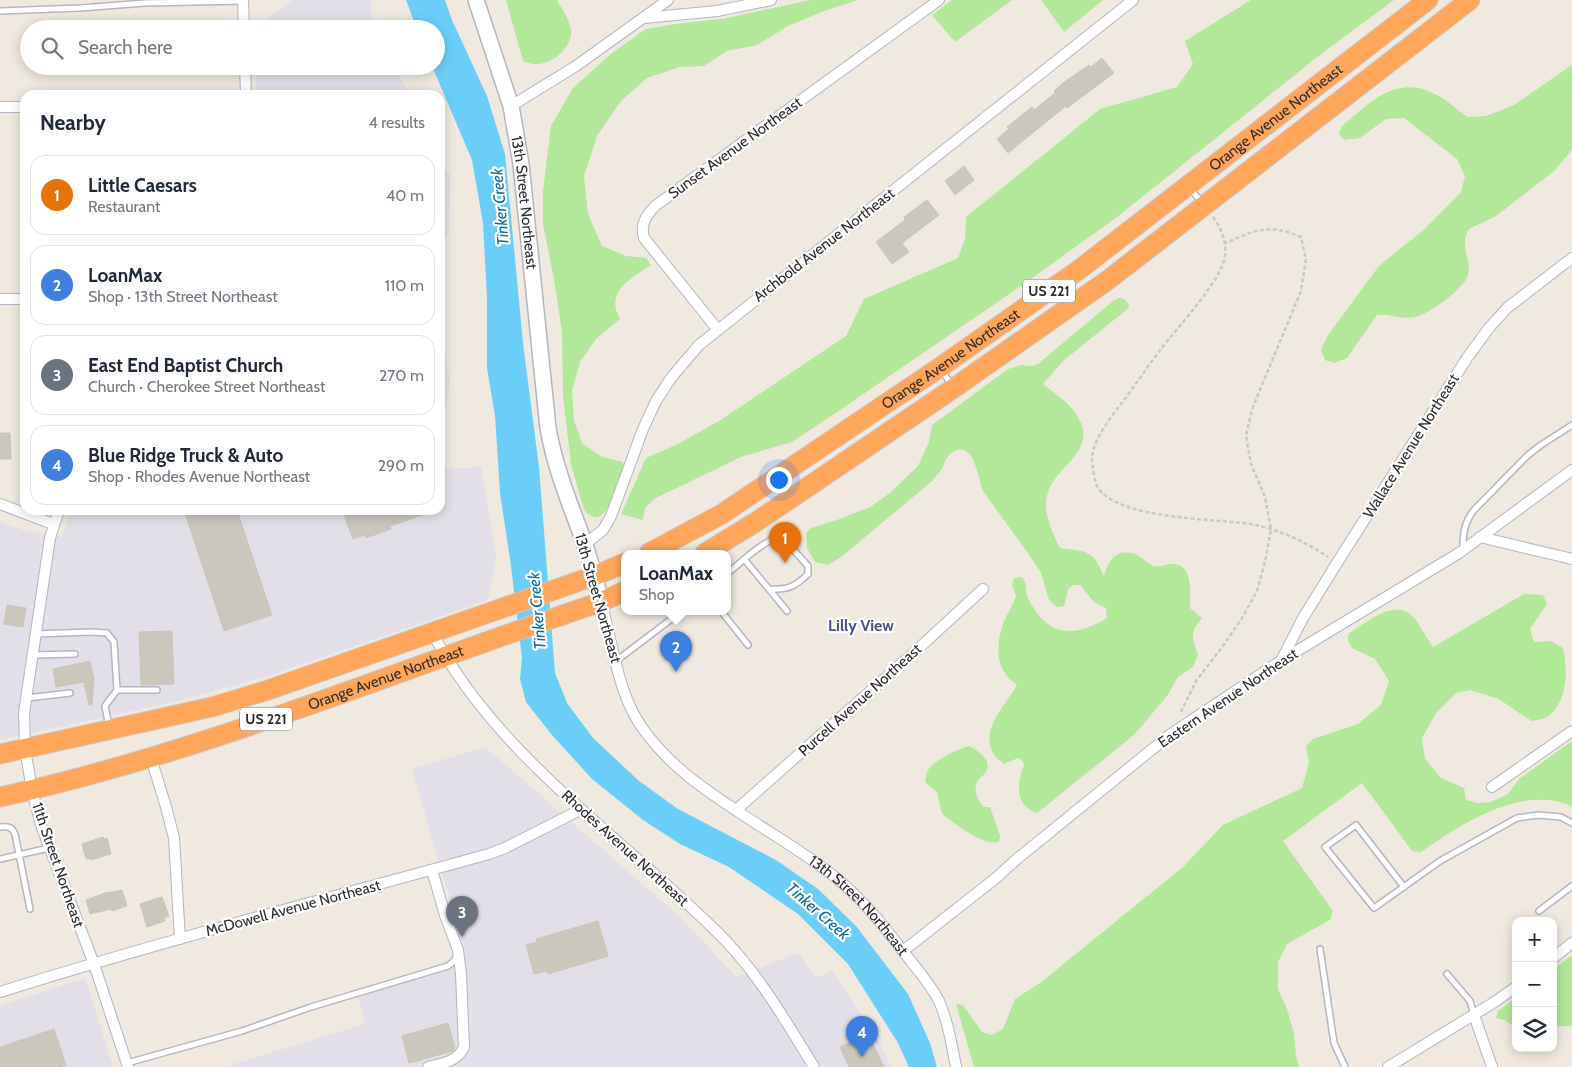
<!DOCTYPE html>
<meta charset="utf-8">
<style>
body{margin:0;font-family:Cabin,sans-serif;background:#f6f6f7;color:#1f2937}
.controls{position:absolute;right:15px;bottom:15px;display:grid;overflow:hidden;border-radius:10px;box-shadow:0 2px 12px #0003}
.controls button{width:45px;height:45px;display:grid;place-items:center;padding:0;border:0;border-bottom:1px solid #e0e1e3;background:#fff;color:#1f2937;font:25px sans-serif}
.you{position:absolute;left:778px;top:479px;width:18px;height:18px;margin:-12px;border:4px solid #fff;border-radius:50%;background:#1a73e8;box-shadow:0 0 0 8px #1a73e833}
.badge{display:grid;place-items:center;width:32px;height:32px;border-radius:50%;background:#7c3aed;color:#fff;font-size:16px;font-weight:700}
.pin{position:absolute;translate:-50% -41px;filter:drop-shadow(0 1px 2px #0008)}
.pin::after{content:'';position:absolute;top:26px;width:18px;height:15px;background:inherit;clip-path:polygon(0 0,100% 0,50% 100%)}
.popup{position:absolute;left:621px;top:550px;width:110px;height:65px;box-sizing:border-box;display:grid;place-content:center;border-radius:10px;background:#fff;filter:drop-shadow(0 1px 4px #0005);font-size:16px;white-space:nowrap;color:#747a83}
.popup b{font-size:19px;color:#1f2937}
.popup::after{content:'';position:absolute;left:50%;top:100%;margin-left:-10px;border:10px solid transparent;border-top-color:#fff}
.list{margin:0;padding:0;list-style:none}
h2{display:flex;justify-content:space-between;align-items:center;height:65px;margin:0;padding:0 20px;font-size:21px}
h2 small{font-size:16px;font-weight:400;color:#747a83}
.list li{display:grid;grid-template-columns:32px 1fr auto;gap:15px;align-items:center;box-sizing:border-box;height:80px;margin:0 10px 10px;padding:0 10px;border:1px solid #e0e1e3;border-radius:15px}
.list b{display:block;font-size:19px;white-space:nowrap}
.list p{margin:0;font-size:16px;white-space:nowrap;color:#747a83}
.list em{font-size:16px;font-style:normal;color:#747a83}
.icon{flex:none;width:28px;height:28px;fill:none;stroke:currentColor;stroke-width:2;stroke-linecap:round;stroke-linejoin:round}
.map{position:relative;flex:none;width:1572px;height:1067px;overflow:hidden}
.search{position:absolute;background:#fff;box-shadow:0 2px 12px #0003;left:20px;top:20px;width:425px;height:55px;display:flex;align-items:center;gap:12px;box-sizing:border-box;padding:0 18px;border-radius:28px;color:#747a83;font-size:19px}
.panel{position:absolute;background:#fff;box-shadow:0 2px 12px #0003;left:20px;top:90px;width:425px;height:425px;border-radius:15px}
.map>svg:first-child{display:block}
</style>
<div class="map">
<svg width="1572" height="1067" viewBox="0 0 1572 1067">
<rect width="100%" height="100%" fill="#efe9df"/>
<path fill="#e2dfe8" d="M292,0H371L372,29H255Z
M256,66H392L399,74L409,95H256Z
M440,171H450L449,230L440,248Z
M440,323L450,384L440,432Z
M481,467L496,556L488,600L265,677L178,701L0,740V522L30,532L62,536L71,510H440V469Z
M485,747L681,918L736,977L798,953L816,978L832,971L879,1042L891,1067H224L365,1024L358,997L453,968L463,958V945L412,769Z
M85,978L113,1067H0V1006Z"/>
<path fill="#b1e998" d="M506,0H557C562,9 569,19 571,29C573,47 553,65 535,64C531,64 527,62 523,61Z
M811,0H858L824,11L788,26L757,45L727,51L704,66L680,67L647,78L620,102L597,136L584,176L588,214L602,246L626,256L646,258L651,265C632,278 604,291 620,319L596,339L580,362L572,391L574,420L582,443L602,457L623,462C625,472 619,482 615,492C609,506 600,529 584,510L571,464L563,396L562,332L554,279L543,224V192L551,126L573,88L612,53L646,29L682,23L722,19Z
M952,0H1012L955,42L932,15Z
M1041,0H1103L1064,32Z
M1251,0H1394L1321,54L1117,217L1024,284L840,410L792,442L741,457L654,499L645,508L643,520L621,514L646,458L678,444L719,421L846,336L864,299L958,258L965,239L966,217L1100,109L1177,87L1193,64L1185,41Z
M1572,65V150L1554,171L1496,216L1469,229C1467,234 1464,239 1465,244C1465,254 1471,264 1468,275C1464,289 1429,314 1415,317C1402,320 1390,313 1377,315L1347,358L1334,363L1325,360L1321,350L1328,335L1379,266L1426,228L1461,192L1465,176L1457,159L1404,118L1386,119L1360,138L1344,140L1339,134L1342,126C1370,103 1394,75 1433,93C1445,98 1457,110 1468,117L1486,116L1514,105Z
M1119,298L1124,299L1128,303L1129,307L1125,311L1063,361L1043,384C1056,395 1071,403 1079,419C1096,450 1059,465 1049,489C1041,509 1051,530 1060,548C1088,552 1092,549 1104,576C1109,560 1116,547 1137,555C1143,558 1147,563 1153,566C1161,568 1165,564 1172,564C1194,563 1190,595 1190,608L1202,618C1190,633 1191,636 1198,654L1193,667L1178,677L1167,696L1134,735L1037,813C1014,805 1017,784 1024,765L1022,760L1018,758L1004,764C1000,761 995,757 993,753C980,728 1006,705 1017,685C996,671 995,648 1003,624C1007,614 1013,606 1016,595L1012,586L1014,578L1022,577C1029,587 1024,590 1028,598C1047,636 1072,639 1107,618L1106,608L1094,602L1080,585H1074L1068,589L1064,606L1057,607L1049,600L1041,573L1030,556L983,491C978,479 974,434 949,455C945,459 944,465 942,469C939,473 935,477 932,481L841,557L828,565L815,562L807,548L806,533L811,528L837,520L870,507L890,493L918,466L929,442L932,425L1008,369L1021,365L1032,366L1038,364L1113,301Z
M1524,594L1543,595L1547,604L1530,629L1534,642L1550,641L1563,648C1568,670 1568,702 1547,717C1543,719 1537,720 1532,721L1519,713L1499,699L1470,690L1456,693L1436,713L1422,738L1425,759L1441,778L1464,788L1466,800L1477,803L1491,802L1508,794L1519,779L1572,741V806C1522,784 1461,824 1421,852L1412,851L1362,783L1283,841L1333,911L1330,920L1287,944L1278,962V989L1287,1009L1294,1033L1296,1056L1299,1067H974L956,1004L963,1005L982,1032L992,1035L1003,1029L1015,999L1040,983L1183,867L1223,825L1302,788L1309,763L1306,746L1313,739L1358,724L1381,705L1389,681L1375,659L1352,648L1348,641V634C1367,622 1397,595 1416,620C1422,629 1427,639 1433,647Z
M969,746C978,750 994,761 985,773C983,776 978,779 977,782C973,791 978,802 985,807H990L1000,836L999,842C982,846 956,824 942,814L937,792L925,782C926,778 926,773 928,770C935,760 957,749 969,746Z
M1572,955V1026H1553V970Z
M1516,998V1027L1504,1020L1496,1018L1498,1011Z"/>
<path fill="#6bcef8" d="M406,0H445L452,20L487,96L505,154L523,343L539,467L555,673L567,703L593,738L639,781L678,809L776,860L818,889L856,926L908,994L930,1043L937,1067H909L898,1043L848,964L798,914L729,867L680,844L643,820L592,779L552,735L526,702L520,679L522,658L511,566L500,493L495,416L487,368V298L483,223L472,160L432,66H436V29H417Z"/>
<path fill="#cbc7bd" stroke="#cbc5b8" d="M1102,58L1114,73L1067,108L1066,106L1008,153L997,139L1009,129L1007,127L1032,107L1034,110L1055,93L1054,91L1063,83L1089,65L1091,67Z
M964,166L974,180L955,195L945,181Z
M927,200L939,215L902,243L909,252L892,264L876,242L905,220L904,217Z
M0,433H10L11,459H0Z
M184,510H237L272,615L224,631Z
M342,510H431V512L390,526L391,529L366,538L365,535L353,539Z
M7,605L26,608L23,627L4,624Z
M172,631L174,684L141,685L139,632Z
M90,661L94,679L92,705H89L84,682L56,687L53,669Z
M103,837L104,839L107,838L111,854L91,860L89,858L86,859L82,844Z
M122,890L127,906L112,911L111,909L90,914L86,900L108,892V893Z
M162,897L169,916L164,918L165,921L147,927L140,904Z
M598,921L608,956L548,974L547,971L534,974L526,945L537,942L536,939Z
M448,1023L455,1048L453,1051L409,1063L402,1036Z
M54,1029L66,1065L60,1067H0V1047Z
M868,1034L884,1067H849L840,1047Z"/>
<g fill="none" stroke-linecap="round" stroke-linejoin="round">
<defs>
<path id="lane" d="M0,11L80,8L145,3L243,1
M1190,188L1202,203
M941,370L952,385
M1463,549C1463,534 1464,523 1474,510L1528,455L1541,445L1572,425
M744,559L787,611
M727,574C740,563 767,537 782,537L808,566V574C795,587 787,590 769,589
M721,611L748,645
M36,634L90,632L107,633L114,642L117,690L105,706L109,727
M33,655L75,654
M616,661L682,611
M117,690H157
M27,698L70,693
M0,827C8,826 12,827 15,834L30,909
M0,859L49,848
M1404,887L1356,825L1325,847L1374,908L1440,861L1517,818L1538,815L1561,817L1572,823
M1539,911L1572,886
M1320,949L1334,1043L1345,1067
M1447,974L1470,1001L1474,1015
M127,1063L242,1031L311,1007L448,966L455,960L456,956"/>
<g id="street">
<path d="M243,0L244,29"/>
<path d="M644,18L717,11L771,0"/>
<path d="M245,66L246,95"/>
<path d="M511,106L576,66L668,0"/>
<path d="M0,107H25"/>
<path d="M0,299H25"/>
<path d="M718,330L644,238C640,224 646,216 655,206L939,0"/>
<path d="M0,504L53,524"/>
<path d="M59,510L50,538L24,713L25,749L32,790L41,825L94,964L128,1067"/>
<path d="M1480,537L1572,559"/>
<path d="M584,545L603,530L611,516L643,429L656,401L671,378L699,345L1133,0"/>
<path id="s1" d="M601,602C614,646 617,696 646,733C677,774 715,796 757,824C785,842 815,860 841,882C866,903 886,929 906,955C917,969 931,985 939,1001C948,1022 952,1045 956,1067"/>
<path d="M432,632C498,759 627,840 725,940C761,978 787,1023 814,1067"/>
<path d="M1282,659L1303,618L1337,563L1467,358L1489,328L1507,308L1572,258"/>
<path d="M151,758L166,807L174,838L180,939"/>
<path d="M1492,787L1572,731"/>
<path d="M736,810L919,648L983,589"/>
<path d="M903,951L996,878L1018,858L1171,734L1282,660L1459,553L1572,470"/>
<path d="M1553,958L1572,943"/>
<path d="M0,992C162,941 326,899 489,854L505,848L580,810"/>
<path d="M1474,1015L1492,1067"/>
<path d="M428,1067C443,1063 457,1062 464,1047L461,974L458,950L445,915L432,870"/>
<path d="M1388,1067L1493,1003L1516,987"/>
</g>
<g id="secondary">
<path id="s2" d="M476,0L511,106L521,164L548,428C555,468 570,504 584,542C591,562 596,582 601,602"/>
</g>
<g id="highway">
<path id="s3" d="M649,553L722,514L939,368L1080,269L1428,0"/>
<path d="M705,553L756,522L954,388L1108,280L1470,0"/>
<path d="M0,754L212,707L268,690L594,576L625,563"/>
<path id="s4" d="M0,797C206,752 402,668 601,602L625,591"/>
</g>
</defs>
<use href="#lane" stroke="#b3b5c1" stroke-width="8"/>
<use href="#street" stroke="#b3b5c1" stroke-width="12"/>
<use href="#secondary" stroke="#b3b5c1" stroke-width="18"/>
<use href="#highway" stroke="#c8c8c8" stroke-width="21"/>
<path stroke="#c8c8c8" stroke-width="2.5" stroke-dasharray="4 2.5" stroke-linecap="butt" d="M1213,217C1221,228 1227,242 1225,256C1222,280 1177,328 1161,349C1147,367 1135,386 1121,404C1110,418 1091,443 1092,460C1093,468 1094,479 1097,486C1116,521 1220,518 1256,525C1282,531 1306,542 1328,557
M1181,712L1196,681L1223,646L1242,618L1257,591L1265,562L1271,529L1265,497L1251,464L1246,436L1252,409L1301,291L1306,259L1301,237C1267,223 1257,230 1225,243"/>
<use href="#lane" stroke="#fff" stroke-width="5"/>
<use href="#street" stroke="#fff" stroke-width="10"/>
<use href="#secondary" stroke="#fff" stroke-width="15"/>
<use href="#highway" stroke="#ffa65a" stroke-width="19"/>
</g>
<g text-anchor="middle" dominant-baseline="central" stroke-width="4.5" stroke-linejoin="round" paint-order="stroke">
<g fill="#fff" stroke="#6c6c6c" stroke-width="1">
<rect x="1023" y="279.5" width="52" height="23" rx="4"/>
<rect x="240" y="707.5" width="52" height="23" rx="4"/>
</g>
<g font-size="14" font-weight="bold" fill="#2d2d2d">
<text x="1049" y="291">US 221</text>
<text x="266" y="719">US 221</text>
</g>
<g font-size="15" fill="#2d2d2d" stroke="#fff">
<text stroke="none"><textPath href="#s3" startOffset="764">Orange Avenue Northeast</textPath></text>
<text transform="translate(735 148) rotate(-36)">Sunset Avenue Northeast</text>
<text stroke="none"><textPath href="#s2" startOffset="209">13th Street Northeast</textPath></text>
<text transform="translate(824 245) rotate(-38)">Archbold Avenue Northeast</text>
<text stroke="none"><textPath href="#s3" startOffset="359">Orange Avenue Northeast</textPath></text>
<text transform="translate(1411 446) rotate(-58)">Wallace Avenue Northeast</text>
<text transform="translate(598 598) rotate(74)">13th Street Northeast</text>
<text stroke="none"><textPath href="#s4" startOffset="404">Orange Avenue Northeast</textPath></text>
<text transform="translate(1228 698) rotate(-34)">Eastern Avenue Northeast</text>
<text transform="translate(860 700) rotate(-42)">Purcell Avenue Northeast</text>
<text transform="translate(625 848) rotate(42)">Rhodes Avenue Northeast</text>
<text transform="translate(58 865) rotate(71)">11th Street Northeast</text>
<text stroke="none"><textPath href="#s1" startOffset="415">13th Street Northeast</textPath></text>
<text transform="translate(293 908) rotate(-15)">McDowell Avenue Northeast</text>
</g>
<g font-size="16" font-style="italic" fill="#046caa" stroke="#fff">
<text transform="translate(500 207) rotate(-95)">Tinker Creek</text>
<text transform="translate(537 611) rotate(-95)">Tinker Creek</text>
<text transform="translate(818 911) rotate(41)">Tinker Creek</text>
</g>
<g font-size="16" font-weight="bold" fill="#495282" stroke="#fff">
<text x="861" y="625">Lilly View</text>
</g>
</g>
</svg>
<div class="controls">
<button>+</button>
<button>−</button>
<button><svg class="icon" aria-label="layers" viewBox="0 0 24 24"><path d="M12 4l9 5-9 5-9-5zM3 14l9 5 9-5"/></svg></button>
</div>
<div class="you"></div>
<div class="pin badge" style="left:785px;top:563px;background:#e8710a">1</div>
<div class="pin badge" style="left:676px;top:672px;background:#3f7fe0">2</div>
<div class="popup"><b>LoanMax</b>Shop</div>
<div class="pin badge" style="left:462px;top:937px;background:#6b7280">3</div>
<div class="pin badge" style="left:862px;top:1057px;background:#3f7fe0">4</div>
<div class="search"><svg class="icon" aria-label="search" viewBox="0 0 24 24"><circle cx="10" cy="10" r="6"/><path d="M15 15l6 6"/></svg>Search here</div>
<section class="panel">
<h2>Nearby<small>4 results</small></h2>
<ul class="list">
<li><span class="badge" style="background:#e8710a">1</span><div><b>Little Caesars</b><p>Restaurant</p></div><em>40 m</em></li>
<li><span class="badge" style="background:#3f7fe0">2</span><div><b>LoanMax</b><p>Shop · 13th Street Northeast</p></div><em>110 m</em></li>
<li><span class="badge" style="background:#6b7280">3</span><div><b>East End Baptist Church</b><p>Church · Cherokee Street Northeast</p></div><em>270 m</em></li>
<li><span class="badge" style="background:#3f7fe0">4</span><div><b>Blue Ridge Truck &amp; Auto</b><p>Shop · Rhodes Avenue Northeast</p></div><em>290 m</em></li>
</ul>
</section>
</div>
